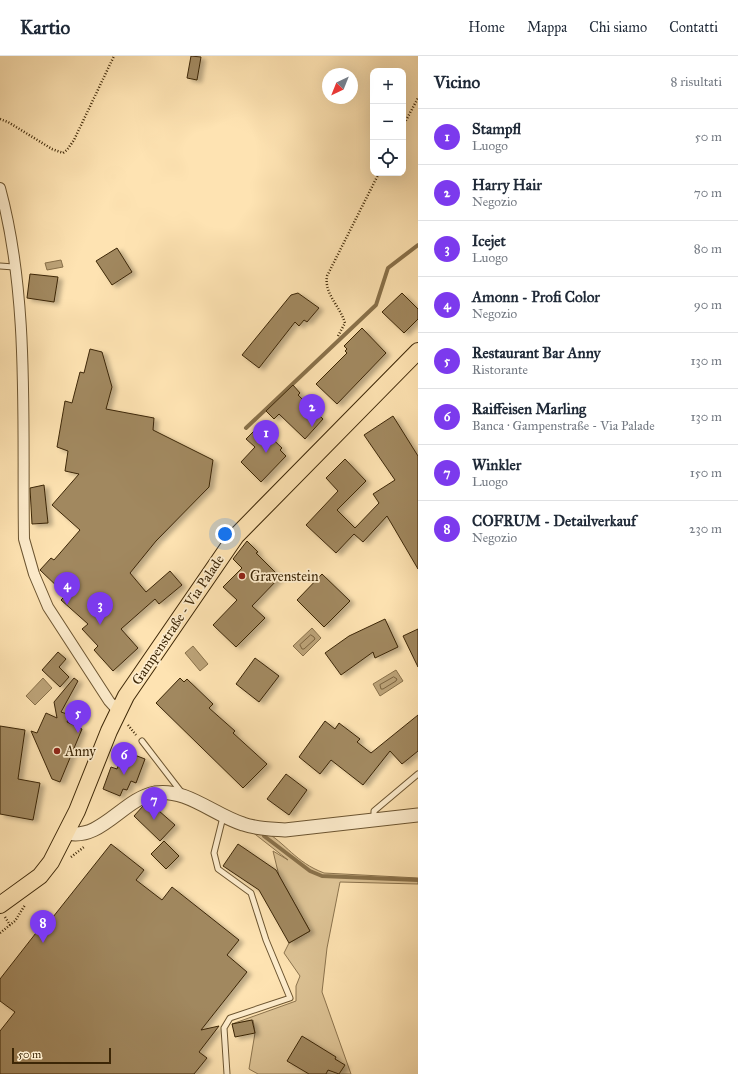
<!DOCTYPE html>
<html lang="it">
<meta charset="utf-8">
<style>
body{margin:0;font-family:"IM FELL Great Primer",serif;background:#f6f6f7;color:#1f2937}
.controls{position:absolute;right:12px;top:12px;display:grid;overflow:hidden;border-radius:8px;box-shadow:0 4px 16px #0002}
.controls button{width:36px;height:36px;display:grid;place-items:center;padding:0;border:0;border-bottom:1px solid #e0e1e3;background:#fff;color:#1f2937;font:20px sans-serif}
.compass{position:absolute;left:322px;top:12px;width:36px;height:36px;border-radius:50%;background:#fff;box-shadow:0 4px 16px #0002;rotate:223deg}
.scale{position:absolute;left:12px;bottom:10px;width:99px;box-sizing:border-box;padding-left:4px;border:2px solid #3c2606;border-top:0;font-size:11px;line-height:14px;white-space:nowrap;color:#3c2606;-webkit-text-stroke:3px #feedcd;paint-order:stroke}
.you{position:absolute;left:225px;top:478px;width:14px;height:14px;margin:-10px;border:3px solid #fff;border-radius:50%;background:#1a73e8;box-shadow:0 0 0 6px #1a73e833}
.badge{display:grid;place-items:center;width:26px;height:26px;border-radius:50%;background:#7c3aed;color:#fff;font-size:13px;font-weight:700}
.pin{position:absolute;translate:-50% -33px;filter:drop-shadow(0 1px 2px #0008)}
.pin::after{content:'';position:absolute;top:21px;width:14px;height:12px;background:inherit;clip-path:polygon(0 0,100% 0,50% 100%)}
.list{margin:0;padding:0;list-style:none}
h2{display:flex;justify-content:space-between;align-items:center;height:52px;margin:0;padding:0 16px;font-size:17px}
h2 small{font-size:13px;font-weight:400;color:#747a83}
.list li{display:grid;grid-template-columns:26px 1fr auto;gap:12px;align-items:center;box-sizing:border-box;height:56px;padding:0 16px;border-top:1px solid #e0e1e3}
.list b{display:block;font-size:15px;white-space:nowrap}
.list p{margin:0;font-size:13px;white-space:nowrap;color:#747a83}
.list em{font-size:13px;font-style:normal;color:#747a83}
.icon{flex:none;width:22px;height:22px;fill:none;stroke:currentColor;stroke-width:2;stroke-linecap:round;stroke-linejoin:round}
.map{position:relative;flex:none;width:418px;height:1018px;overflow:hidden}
header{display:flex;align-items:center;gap:24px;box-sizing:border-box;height:56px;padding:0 20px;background:#fff;border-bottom:1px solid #e0e1e3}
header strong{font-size:19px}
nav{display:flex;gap:22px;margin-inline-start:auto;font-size:14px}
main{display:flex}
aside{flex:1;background:#fff}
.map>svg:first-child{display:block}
</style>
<header>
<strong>Kartio</strong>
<nav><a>Home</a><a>Mappa</a><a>Chi siamo</a><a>Contatti</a></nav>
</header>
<main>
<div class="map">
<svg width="418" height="1018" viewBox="0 0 418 1018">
<defs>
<filter id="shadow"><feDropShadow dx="4.5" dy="2.5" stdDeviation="2" flood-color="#0004"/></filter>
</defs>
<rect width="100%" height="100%" fill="#fee3b2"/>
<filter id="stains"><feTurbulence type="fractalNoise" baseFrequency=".005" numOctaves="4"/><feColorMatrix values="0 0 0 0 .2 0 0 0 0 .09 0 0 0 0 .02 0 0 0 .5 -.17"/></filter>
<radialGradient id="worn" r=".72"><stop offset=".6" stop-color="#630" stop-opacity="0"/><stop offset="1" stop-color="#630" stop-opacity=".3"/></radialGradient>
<path fill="#ddc395" stroke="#8c744e" d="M242,768C249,770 258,770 263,774C287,788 295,806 324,817L418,822V828L340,826L327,892L322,936L351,1018H258L249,1013L255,977L253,964L232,968L296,945V930L300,920L284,897L289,887L310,875L279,820L273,795L288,804Z"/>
<path fill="#bca378" stroke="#89714a" d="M61,204L63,211L47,214L45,207Z
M312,572L321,582L303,600L293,590Z
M193,590L208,608L200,615L185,597Z
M396,614L403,625L380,640L373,628Z
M43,622L52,632L35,649L26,640Z"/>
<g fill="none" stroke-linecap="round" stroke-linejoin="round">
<path stroke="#7c643f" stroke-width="1" d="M311,579L314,581L315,583L304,593H302L300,589Z
M394,621L397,623L396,625L383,633H381L380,629Z"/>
<path stroke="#89714a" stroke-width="4" d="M246,372L376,249L388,212L418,189
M264,780L310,815L322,820L418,824"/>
</g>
<path fill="#a1885f" stroke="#3c2606" filter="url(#shadow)" d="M191,0L201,1L197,24L187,22Z
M117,192L132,216L112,229L96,205Z
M30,218L58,221L54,246L27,242Z
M298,237L319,252L307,266L304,264L299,270L295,266L259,312L242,299L291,239Z
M402,237L418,253V263L404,277L382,256Z
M362,272L386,297L337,348L316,328L347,297L345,295L347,293L344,290Z
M90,293L102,296L112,331L106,353L154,362L153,374L213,404L209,431L156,485L130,517L146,536L170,515L182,529L159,548L155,543L121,573L138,592L113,615L94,594L98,590L82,573L88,568L61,544L64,541L60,537L62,535L40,514L51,502L54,504L80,474L52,449L79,418L65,415L68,395L57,391L65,345L72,347L80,316L84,317Z
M293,329L300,337L298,339L323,363L305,383L279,358L274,363L266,355Z
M393,360L418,400V513L387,460L363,486L354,478L336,497L306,469L338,435L326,422L345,403L366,425L337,454L355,472L379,447L373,438L395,424L364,379Z
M259,370L282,392L280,394L286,400L261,426L241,406L255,391L246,383Z
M44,429L48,467L32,468L30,432Z
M247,485L258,496L256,497L280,521L252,550L265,562L236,591L213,569L237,544L223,531L242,512L233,503Z
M322,518L350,545L324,571L297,544Z
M385,563L398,591L375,602L373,596L341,619L325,597L349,580Z
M418,573V611L403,580Z
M58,596L66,603L59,611L69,621L60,631L42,614Z
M255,602L279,620L259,646L236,628Z
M74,622L78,625L61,656L70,659L67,666L82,673L60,726L52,723L31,675L37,677L46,657L57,662L54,646Z
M180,622L184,626L187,623L213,648L209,652L235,675L233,677L267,708L243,732L156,647Z
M418,659V695L402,708L390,695L363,729L331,704L320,718L299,701L325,665L335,673L339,667L360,683L357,686L371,697Z
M0,670L25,674L18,723L40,727L33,764L0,758Z
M124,695L145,703L136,727L131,725L127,734L123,733L120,740L103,733L111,711L117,713Z
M286,718L307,734L289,759L267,743Z
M150,747L175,769L160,785L134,760L143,750Z
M164,785L179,800L166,813L151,798Z
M111,788L144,814L136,824L162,844L172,831L239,884L227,899L247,916L201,974L219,970L199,996L207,1002L194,1018H0V975L15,956L0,945V923L50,859L53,861Z
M238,788L276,814L310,875L289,887L259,834L223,810Z
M252,964L255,977L235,981L232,968Z
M302,980L336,1001L335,1003L345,1009L339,1018L328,1014L326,1018H309L287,1005Z"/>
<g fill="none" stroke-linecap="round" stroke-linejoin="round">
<defs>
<path id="service" d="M0,210L14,211
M142,685L182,737
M223,761L214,797L218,813L251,837L266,884L290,942L230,962L224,972L227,1018
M374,762V755L418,718"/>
<path id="minor" d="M0,132C30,242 22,370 24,483L34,518L48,551L109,645L118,655"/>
<path id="tertiary" d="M67,777C101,785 123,743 155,737C186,732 214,759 243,768C257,773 270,773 285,774L418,759"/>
<path id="primary" d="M0,849L40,820L51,806L77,755L109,675L126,640L236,480L418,295"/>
</defs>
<use href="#service" stroke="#6c5531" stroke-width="7"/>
<use href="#minor" stroke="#6c5531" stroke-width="12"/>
<use href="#tertiary" stroke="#6c5531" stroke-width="15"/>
<use href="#primary" stroke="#3c2606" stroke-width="18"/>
<path stroke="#3c2606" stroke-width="2.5" stroke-dasharray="1 2" stroke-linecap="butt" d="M0,63L8,66L52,93L63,97L67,94L74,84L114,0
M403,70L418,42
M338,280L345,267C340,250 324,238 327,220L379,117
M128,669L136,679
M71,801L84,791
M5,861L10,869
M0,877L15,865L25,849"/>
<use href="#service" stroke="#feedcd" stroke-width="5"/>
<use href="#minor" stroke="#feedcd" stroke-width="10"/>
<use href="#tertiary" stroke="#feedcd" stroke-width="13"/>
<use href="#primary" stroke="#fee3b2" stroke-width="16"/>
</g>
<g fill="#8f2418" stroke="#feedcd" stroke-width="1.5">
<circle cx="242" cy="520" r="4"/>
<circle cx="57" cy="695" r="4"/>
</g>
<g text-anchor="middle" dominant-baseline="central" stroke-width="3.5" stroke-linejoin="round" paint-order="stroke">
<g font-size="14" fill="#3c2606" stroke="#feedcd" text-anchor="start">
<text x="250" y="520">Gravenstein</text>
<text x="65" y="695">Anny</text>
</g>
<g font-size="14" fill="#3c2606" stroke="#feedcd">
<text transform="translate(178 564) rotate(-56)">Gampenstraße - Via Palade</text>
</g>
</g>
<rect width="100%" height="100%" filter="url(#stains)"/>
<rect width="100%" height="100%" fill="url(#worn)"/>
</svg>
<div class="controls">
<button>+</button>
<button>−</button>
<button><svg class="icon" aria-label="locate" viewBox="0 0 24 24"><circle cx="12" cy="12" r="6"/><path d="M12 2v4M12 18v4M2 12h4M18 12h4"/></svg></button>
</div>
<svg class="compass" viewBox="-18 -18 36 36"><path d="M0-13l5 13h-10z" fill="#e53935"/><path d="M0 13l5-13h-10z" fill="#747a83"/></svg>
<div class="scale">50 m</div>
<div class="you"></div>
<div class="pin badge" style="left:266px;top:397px">1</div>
<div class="pin badge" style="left:312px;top:371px">2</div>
<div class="pin badge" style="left:100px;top:569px">3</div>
<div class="pin badge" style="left:67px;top:549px">4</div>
<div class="pin badge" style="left:78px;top:677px">5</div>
<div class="pin badge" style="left:124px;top:719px">6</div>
<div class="pin badge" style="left:154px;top:764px">7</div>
<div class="pin badge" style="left:43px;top:887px">8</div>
</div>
<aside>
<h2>Vicino<small>8 risultati</small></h2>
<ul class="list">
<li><span class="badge">1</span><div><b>Stampfl</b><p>Luogo</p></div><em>50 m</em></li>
<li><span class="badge">2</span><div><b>Harry Hair</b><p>Negozio</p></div><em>70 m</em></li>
<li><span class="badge">3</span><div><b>Icejet</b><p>Luogo</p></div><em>80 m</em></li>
<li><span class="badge">4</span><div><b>Amonn - Profi Color</b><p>Negozio</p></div><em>90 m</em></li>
<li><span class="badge">5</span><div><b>Restaurant Bar Anny</b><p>Ristorante</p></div><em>130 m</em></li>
<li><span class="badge">6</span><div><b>Raiffeisen Marling</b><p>Banca · Gampenstraße - Via Palade</p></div><em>130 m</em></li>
<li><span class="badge">7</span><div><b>Winkler</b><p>Luogo</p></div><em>150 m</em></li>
<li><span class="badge">8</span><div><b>COFRUM - Detailverkauf</b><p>Negozio</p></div><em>230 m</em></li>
</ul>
</aside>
</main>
